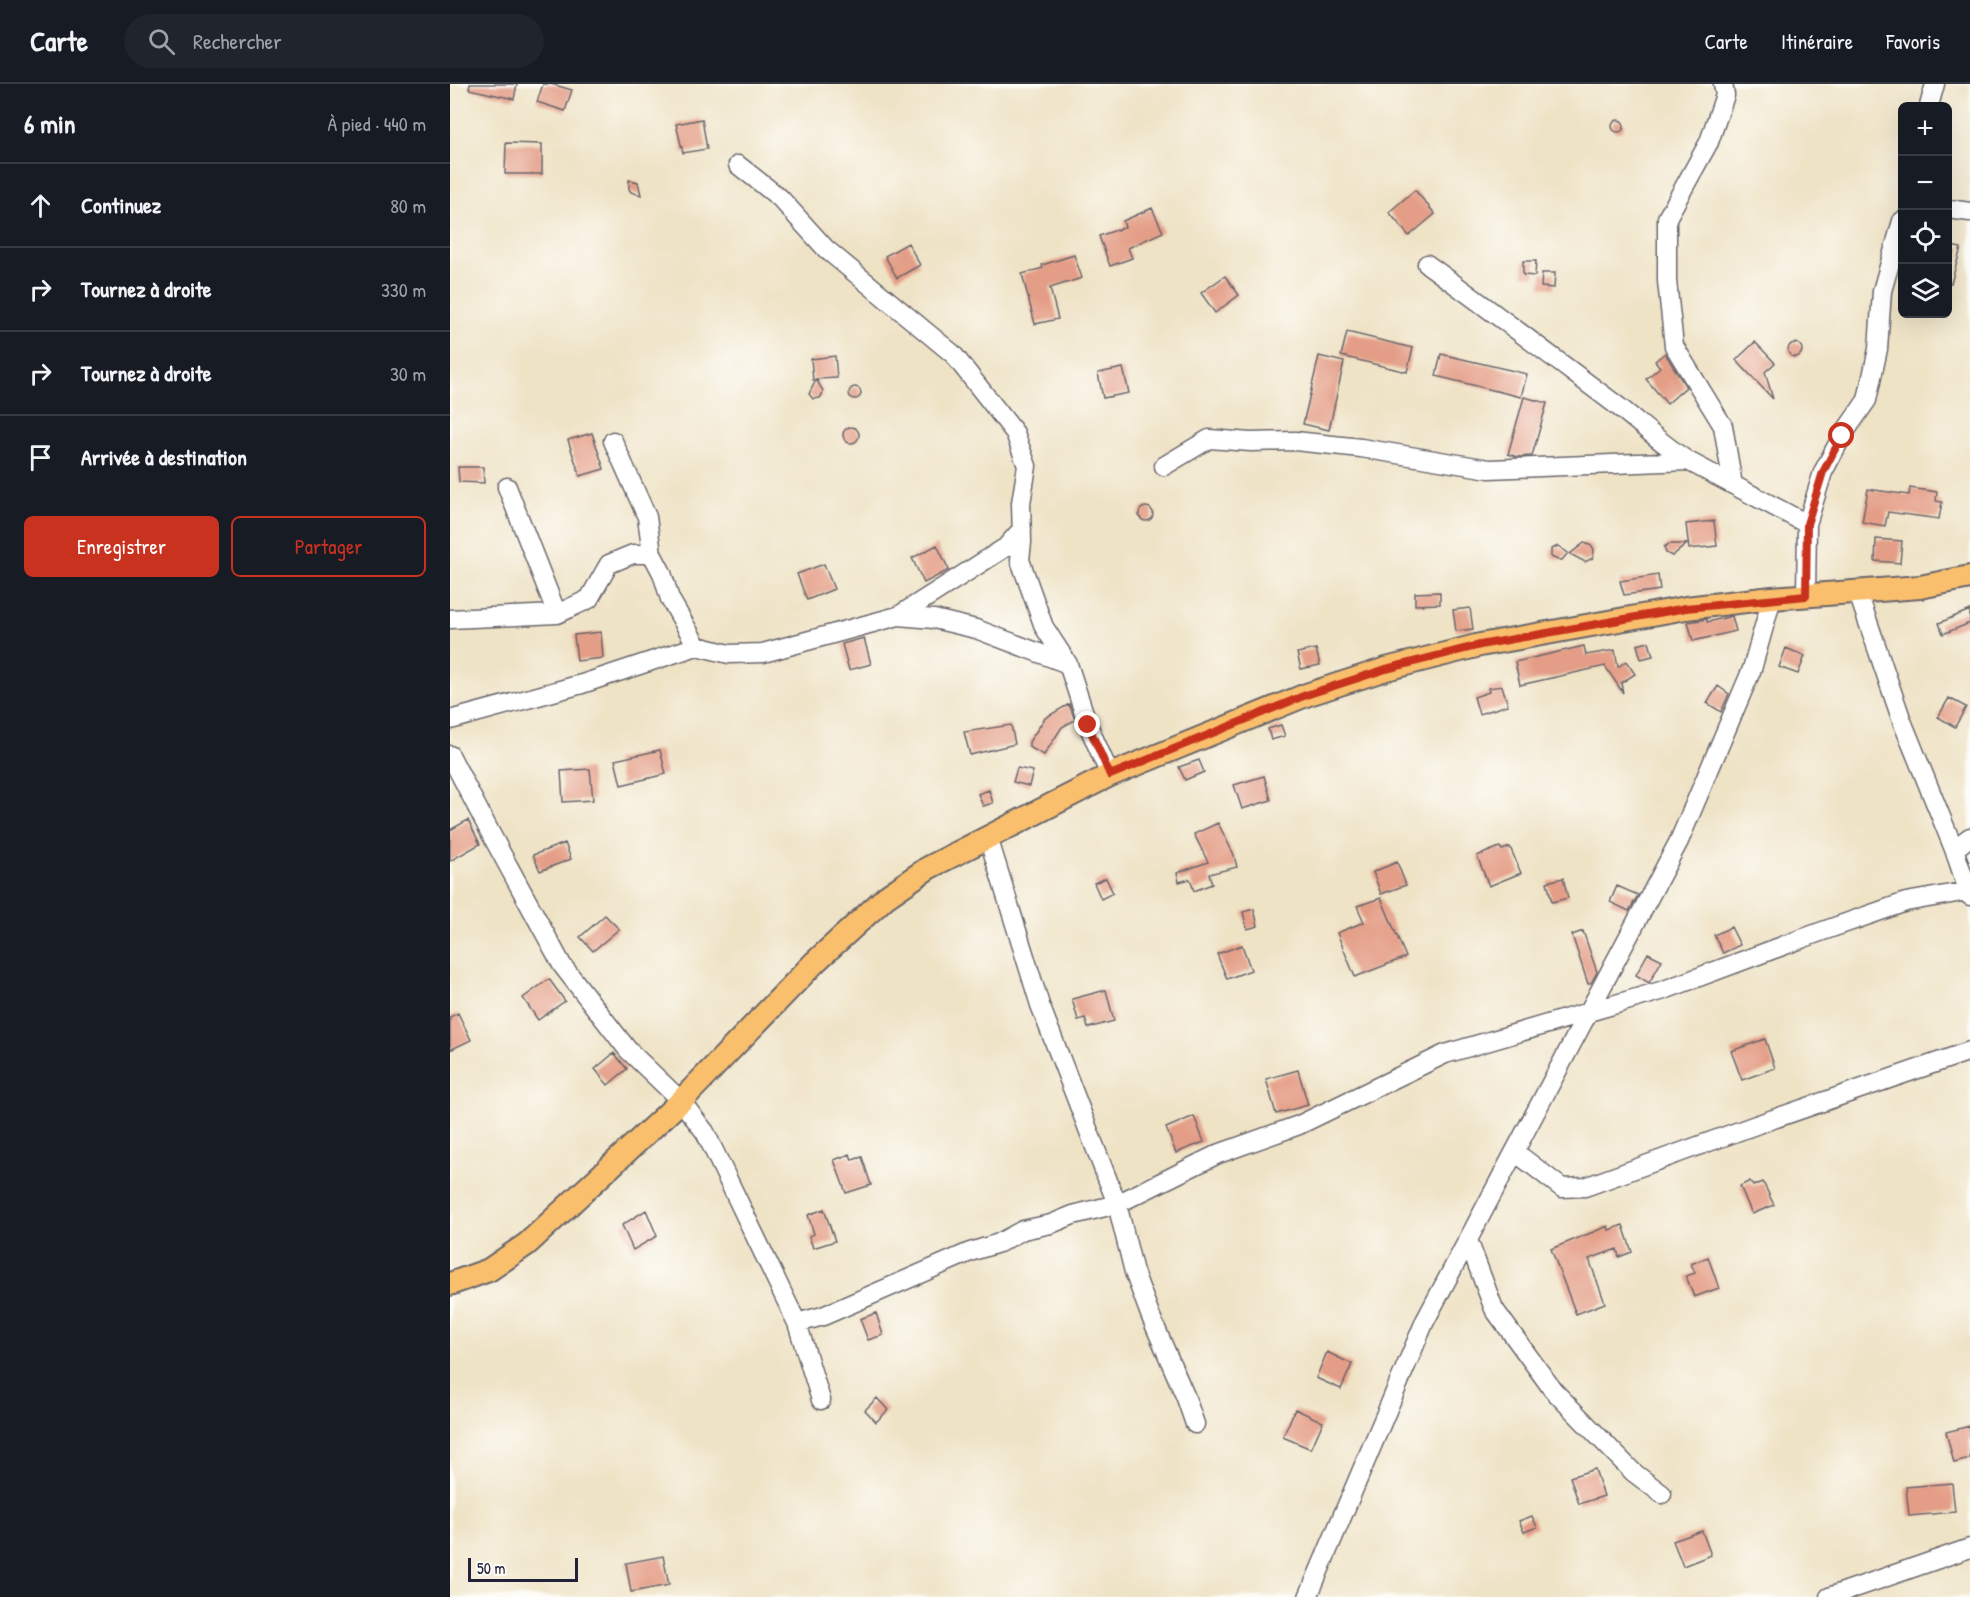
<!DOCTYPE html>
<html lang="fr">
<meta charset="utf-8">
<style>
body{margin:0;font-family:"Patrick Hand",sans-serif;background:#20242c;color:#f1f3f6}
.controls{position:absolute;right:18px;top:18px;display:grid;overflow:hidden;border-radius:9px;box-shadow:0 6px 24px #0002}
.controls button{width:54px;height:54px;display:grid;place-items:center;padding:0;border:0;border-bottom:2px solid #363941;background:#171b24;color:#f1f3f6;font:30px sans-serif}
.scale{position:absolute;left:18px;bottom:15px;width:110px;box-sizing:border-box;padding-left:6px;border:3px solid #22223b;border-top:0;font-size:16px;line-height:21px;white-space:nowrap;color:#22223b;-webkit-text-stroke:4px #fdfcf7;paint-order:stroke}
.stop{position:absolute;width:18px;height:18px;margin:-14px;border:4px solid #c8321e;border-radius:50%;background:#fff}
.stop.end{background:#c8321e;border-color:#fff;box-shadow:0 2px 6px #0008}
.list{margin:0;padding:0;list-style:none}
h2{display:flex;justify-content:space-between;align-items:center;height:78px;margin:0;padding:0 24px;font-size:26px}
h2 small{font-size:20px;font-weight:400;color:#9ea1a6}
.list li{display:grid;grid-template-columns:39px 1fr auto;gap:18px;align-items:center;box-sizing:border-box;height:84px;padding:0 24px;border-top:2px solid #363941}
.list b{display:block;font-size:22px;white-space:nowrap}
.list em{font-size:20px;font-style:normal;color:#9ea1a6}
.actions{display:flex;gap:12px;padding:18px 24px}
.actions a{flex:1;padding:14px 0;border:2px solid #c8321e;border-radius:9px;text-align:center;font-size:21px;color:#c8321e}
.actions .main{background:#c8321e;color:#fff}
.icon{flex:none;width:33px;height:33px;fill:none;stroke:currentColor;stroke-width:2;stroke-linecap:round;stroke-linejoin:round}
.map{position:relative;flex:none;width:1520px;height:1513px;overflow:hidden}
header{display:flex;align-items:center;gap:36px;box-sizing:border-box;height:84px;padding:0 30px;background:#171b24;border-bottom:2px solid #363941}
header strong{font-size:28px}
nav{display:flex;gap:33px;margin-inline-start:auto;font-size:21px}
.search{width:420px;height:54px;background:#20242c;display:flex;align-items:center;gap:15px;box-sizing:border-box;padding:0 21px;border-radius:33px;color:#9ea1a6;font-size:22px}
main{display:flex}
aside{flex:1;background:#171b24}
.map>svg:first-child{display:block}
</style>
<header>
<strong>Carte</strong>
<div class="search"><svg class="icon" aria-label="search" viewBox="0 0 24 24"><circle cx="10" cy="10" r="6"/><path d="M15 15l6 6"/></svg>Rechercher</div>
<nav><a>Carte</a><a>Itinéraire</a><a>Favoris</a></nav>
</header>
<main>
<aside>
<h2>6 min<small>À pied · 440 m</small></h2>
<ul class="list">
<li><svg class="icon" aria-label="ahead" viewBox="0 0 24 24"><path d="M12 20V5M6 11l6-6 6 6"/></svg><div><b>Continuez</b></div><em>80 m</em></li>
<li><svg class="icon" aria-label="right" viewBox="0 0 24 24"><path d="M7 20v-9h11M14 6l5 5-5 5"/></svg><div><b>Tournez à droite</b></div><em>330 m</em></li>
<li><svg class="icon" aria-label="right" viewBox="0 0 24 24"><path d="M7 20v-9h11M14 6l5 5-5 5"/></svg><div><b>Tournez à droite</b></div><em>30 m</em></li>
<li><svg class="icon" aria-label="arrive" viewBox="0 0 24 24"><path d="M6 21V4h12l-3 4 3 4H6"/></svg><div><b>Arrivée à destination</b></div></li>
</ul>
<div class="actions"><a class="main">Enregistrer</a><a>Partager</a></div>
</aside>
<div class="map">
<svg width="1520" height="1513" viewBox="0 0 1520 1513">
<rect width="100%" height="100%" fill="#fdfcf7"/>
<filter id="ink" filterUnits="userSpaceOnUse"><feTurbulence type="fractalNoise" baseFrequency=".0167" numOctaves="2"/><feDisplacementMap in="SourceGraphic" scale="12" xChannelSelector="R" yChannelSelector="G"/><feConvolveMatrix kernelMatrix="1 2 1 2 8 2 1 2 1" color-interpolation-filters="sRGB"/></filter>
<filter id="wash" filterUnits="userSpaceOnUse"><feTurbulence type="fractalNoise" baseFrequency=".008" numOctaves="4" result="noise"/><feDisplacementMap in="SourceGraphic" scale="24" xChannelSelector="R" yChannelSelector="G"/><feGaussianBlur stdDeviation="1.35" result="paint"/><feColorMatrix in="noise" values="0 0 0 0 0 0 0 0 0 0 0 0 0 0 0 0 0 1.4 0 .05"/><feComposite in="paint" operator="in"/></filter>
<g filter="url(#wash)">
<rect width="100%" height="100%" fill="#efe3c6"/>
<g id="blocks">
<path fill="#e49d86" d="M20,0H67L64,15L19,5Z
M93,0H101L122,6L115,27L87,18Z
M252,35L257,65L233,69L226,40Z
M1162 42a6 6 0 1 1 12 0a6 6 0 1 1-12 0Z
M56,59L92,60V90H55Z
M179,96L188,98L191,111L181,108L179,105Z
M965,106L985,130L959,152L939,128Z
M702,124L713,148L678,164L682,174L660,182L649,152L675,143L673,137Z
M458,159L470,181L447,194L435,172Z
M1497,161L1511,164L1501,199L1497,198Z
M624,171L632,194L600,204L608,235L585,240L572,190L593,184L592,181Z
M1073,177H1086L1085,192L1073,191Z
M1092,189H1105L1104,204L1091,203Z
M775,192L789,211L765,229L751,209Z
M897,248L963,264L957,288L891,272Z
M1305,258L1325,279L1315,288L1323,315L1286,276Z
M1338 266a7 7 0 1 1 14 0a7 7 0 1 1-14 0Z
M1215,269L1236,303L1217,320L1196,295L1210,283L1205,277Z
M991,270L1077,290L1071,313L986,292Z
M385,272L387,294L366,295L373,307L372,311L370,314L363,315L359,310L366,296H363L361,275Z
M869,272L894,278L879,346L853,340Z
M673,284L679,309L653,314L648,289Z
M399 309a6 6 0 1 1 12 0a6 6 0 1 1-12 0Z
M1074,313L1097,319L1082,372L1067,373L1058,370Z
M393 351a8 8 0 1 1 16 0a8 8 0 1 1-16 0Z
M142,349L154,385L130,392L118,356Z
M8,383H33L34,399L9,398Z
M1460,404L1487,408L1486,417L1492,418L1489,435L1438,428L1435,442L1412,438L1418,405L1459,411Z
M689 430a7 7 0 1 1 14 0a7 7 0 1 1-14 0Z
M1264,437L1267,462L1239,465L1236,440Z
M1426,455L1452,457L1450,479L1425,477Z
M1134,459L1142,462L1144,466L1143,474L1135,478L1120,470Z
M1219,460H1237L1222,472L1216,469L1214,463Z
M487,461L499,486L474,499L462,474Z
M1108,462L1118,469L1112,476H1108L1101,473V465Z
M374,480L384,505L357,516L347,490Z
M1208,491L1210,506L1174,511L1170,497Z
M990,508V520L965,521V509Z
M1020,524L1023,545L1006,547L1003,526Z
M1520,526V539L1493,550L1489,539Z
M1282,532L1286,547L1243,557L1238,538L1257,535V538Z
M151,548L153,574L127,577L124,551Z
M414,554L421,580L399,586L392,560Z
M1199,558L1203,572L1191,575L1187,561Z
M1134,562L1136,571L1165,566L1168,583L1176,577L1185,590L1171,599L1173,609L1155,582L1070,601L1065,578Z
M1336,564L1355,572L1348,590L1329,583Z
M866,565L870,581L851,585L847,569Z
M1052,602L1058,621L1029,630L1024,613L1039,608L1038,604Z
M1268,602L1279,610L1271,628L1257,619Z
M1499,614L1516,623L1505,643L1488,633Z
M619,620L625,636L612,643L594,671L579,663V658L595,634Z
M561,641L565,660L520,671L514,648Z
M831,641L835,652L821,656L818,645Z
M210,666L216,690L171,701L165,676Z
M749,676L754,688L735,696L729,683Z
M567,684L583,687L579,702L563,698Z
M140,685L143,716L113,718L111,687Z
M814,692L821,716L792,725L784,701Z
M539,706L543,719L533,722L528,710Z
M18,736L30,760L0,777V746Z
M768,739L784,771L787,783L759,790L762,800L744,807L740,795L729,798L727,789L758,778L744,750Z
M115,759L121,775L90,787L83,771Z
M1050,763L1052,766L1060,763L1071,789L1039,802L1027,772Z
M947,778L956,801L931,810L923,788Z
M656,794L663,809L651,815L644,799Z
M1113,794L1118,814L1102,818L1097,798Z
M1167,802L1188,811L1179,827L1160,818Z
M931,814L956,873L905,893L887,849L914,838L907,822Z
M804,825L808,842L797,845L793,828Z
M155,831L169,845L143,867L130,853Z
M1281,843L1290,861L1273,869L1264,851Z
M1133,847L1147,888L1141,899L1138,900L1122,851Z
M792,861L801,886L777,895L767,870Z
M1198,869L1212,876L1199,899L1186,891Z
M99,895L115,917L88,936L73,914Z
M656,906L664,937L638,944L635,934L628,936L622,915Z
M8,929L21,956L0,966V933Z
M1315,955L1325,984L1292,996L1281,967Z
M164,969L177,985L158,1001L145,985Z
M848,986L858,1021L826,1030L816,995Z
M744,1032L754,1058L726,1069L716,1044Z
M400,1070L402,1076L412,1073L421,1101L396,1109L384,1076Z
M1300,1097L1303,1102L1313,1098L1324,1121L1302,1130L1290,1102Z
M374,1125L385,1157L363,1164L359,1152L364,1150L358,1131Z
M196,1126L207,1152L183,1166L172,1141Z
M1173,1141L1182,1168L1169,1173L1167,1165L1139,1175L1155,1219L1126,1230L1101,1165L1158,1142L1159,1146Z
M1258,1173L1269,1204L1244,1213L1236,1192L1245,1189L1241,1180Z
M426,1229L433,1251L418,1256L410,1235Z
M877,1268L902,1280L891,1305L866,1294Z
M427,1314L438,1326L426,1338L415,1326Z
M845,1325L873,1338L861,1365L833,1353Z
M1520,1342V1375L1504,1379L1496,1348Z
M1145,1385L1154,1412L1129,1420L1120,1393Z
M1502,1399L1505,1428L1459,1432L1456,1403Z
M1082,1432L1087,1443L1074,1448L1069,1437Z
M1252,1447L1261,1471L1233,1482L1223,1457Z
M213,1472L219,1501L181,1508L176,1479Z"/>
</g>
</g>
<g filter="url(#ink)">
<use href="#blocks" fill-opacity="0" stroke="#6a666c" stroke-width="1.5"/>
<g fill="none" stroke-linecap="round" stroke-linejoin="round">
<defs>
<path id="minor" d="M1273,0L1275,11L1259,58L1217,134V197L1224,262L1273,342L1283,401
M1479,22L1485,0
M288,81L330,114L376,165L503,270L565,349L577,382L571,419L572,458L570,476L594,543L618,580L638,641L660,691
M1498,125L1520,128
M977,180C1042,227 1105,275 1169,323C1192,341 1213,361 1238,377
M163,357L197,433L202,470
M714,382L759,355L801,358L845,357L911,364L1039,385L1238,377L1357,440
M57,403L107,530
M1408,509L1452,637L1504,765L1520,812
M1356,512L1357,440L1373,388L1392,352L1417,316L1428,265L1432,207L1452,137
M448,532L484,535L526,545L618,580
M0,535L107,530L139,515L159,480L183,470H202L212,489L220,515L247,562
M0,636L132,600L247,562L279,570L313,569L448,532L556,463L572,445
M0,671L42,752L112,881L178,966L231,1017L255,1048L347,1239L371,1316
M538,753L590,921L667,1120L684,1188L701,1233L736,1314L745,1340
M1504,765L1520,753
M1065,1068L1112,1104L1135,1103L1303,1042L1520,967
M1018,1156L1044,1225L1103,1306L1183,1388L1212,1410
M347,1239L373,1232L520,1168L549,1159L573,1146L601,1140L623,1131L667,1120L768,1070L849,1041L995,970L1214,906L1370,848L1456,818L1518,807
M858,1513L975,1237L1229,757L1302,585L1322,514
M1379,1513L1520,1464"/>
<path id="major" d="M0,1200L39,1186L77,1160L231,1017L365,878L436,813L478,784L660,691L856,611L936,585L1030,561L1236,524L1322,514L1470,503L1520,493"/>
</defs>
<use href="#minor" stroke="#6a666c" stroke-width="21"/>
<use href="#major" stroke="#6a666c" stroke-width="26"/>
<use href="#minor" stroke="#fff" stroke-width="18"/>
<use href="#major" stroke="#f9bf6d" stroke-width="22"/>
</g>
</g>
<g fill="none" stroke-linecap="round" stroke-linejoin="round" filter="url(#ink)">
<path stroke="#c8321e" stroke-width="8" d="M638,641L660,691L856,611L936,585L1030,561L1236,524L1356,512L1357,440L1373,388L1392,352"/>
</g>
</svg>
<div class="controls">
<button>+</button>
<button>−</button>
<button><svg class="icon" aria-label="locate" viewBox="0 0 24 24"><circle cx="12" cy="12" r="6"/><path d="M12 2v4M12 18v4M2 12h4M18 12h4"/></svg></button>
<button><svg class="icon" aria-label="layers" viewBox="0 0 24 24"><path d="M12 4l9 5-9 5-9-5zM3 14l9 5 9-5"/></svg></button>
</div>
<div class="scale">50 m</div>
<div class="stop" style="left:1392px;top:352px"></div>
<div class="stop end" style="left:638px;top:641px"></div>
</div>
</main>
